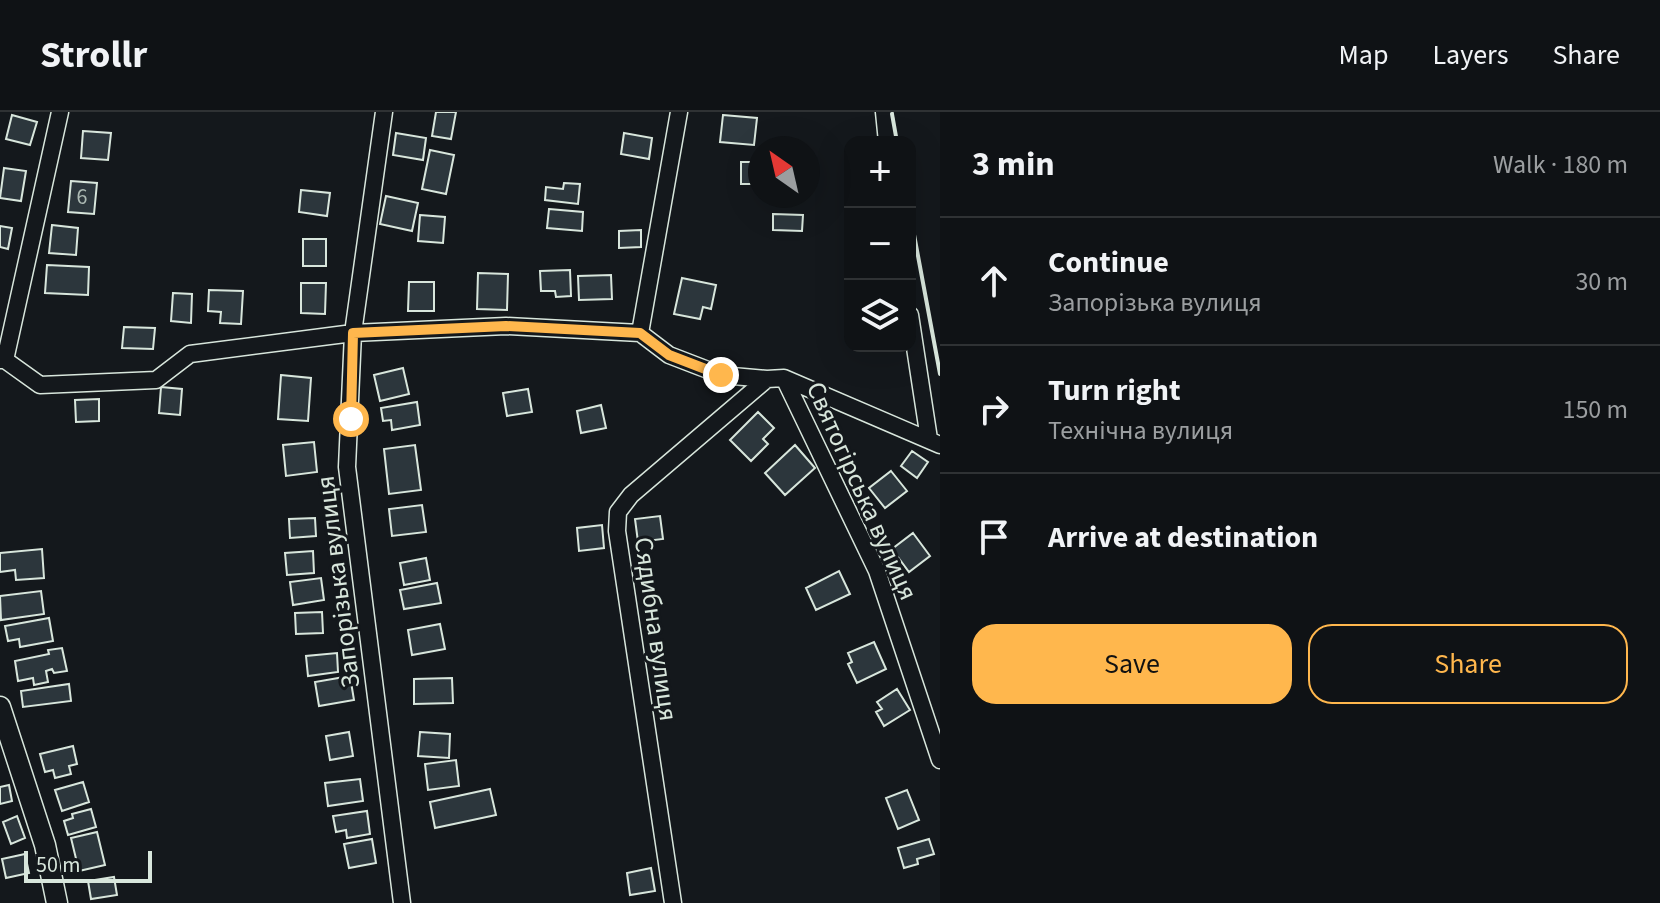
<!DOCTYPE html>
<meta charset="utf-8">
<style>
body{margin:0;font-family:"Source Sans 3",sans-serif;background:#1d2022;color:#f1f3f6}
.controls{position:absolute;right:24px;top:24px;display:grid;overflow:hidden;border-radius:16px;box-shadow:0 8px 32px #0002}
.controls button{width:72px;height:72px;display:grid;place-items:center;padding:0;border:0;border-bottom:2px solid #2f3234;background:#0f1215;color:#f1f3f6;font:40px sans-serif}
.compass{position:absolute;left:748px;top:24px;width:72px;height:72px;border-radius:50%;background:#0f1215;box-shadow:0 8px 32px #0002;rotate:326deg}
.scale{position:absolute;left:24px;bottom:20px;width:128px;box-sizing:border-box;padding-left:8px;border:4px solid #d8e6dc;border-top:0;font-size:22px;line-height:28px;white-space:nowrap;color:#d8e6dc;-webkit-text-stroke:6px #14181c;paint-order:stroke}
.stop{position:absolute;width:24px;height:24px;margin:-18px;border:6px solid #ffb74d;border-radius:50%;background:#fff}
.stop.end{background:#ffb74d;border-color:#fff;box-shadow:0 2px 8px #0008}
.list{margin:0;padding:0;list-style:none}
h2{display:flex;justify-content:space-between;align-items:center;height:104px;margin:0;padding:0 32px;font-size:34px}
h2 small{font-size:26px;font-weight:400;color:#9b9ea0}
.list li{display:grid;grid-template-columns:52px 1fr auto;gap:24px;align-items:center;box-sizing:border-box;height:128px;padding:0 32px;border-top:2px solid #2f3234}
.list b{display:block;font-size:30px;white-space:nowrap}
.list p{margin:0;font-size:26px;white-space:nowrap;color:#9b9ea0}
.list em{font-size:26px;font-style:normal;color:#9b9ea0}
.actions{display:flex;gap:16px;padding:24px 32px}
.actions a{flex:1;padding:18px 0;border:2px solid #ffb74d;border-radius:24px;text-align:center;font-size:28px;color:#ffb74d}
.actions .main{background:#ffb74d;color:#111}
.icon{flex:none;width:44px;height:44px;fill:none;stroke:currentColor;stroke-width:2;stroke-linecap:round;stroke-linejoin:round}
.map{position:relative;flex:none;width:940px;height:791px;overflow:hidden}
header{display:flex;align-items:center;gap:48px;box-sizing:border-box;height:112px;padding:0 40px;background:#0f1215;border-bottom:2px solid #2f3234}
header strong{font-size:38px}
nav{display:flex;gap:44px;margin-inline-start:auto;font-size:28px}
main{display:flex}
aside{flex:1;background:#0f1215}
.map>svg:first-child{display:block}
</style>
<header>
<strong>Strollr</strong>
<nav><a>Map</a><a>Layers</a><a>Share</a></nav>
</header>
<main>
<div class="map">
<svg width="940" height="791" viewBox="0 0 940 791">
<rect width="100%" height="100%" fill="#14181c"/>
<path fill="#2c363c" stroke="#d8e6dc" stroke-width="2" d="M436,0H456L451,27L432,24Z
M12,3L37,10L30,33L6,27Z
M723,3L757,6L754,33L720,30Z
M83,19L111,21L108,48L81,46Z
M396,21L426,26L423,48L393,43Z
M624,21L652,26L649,47L621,42Z
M430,38L454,43L446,82L422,77Z
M741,50H760V72H741Z
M4,56L26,59L21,89L0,86Z
M71,69L97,71L94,102L68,100Z
M564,71L580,72L578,92L545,88L546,75L563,77Z
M301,78L330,81L327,104L299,100Z
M386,84L418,91L412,119L380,112Z
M549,97L583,100L582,119L547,116Z
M773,102L803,103L802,119L773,118Z
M420,103L445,105L443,131L418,129Z
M52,113L78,116L76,143L49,141Z
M0,114L12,116L8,137L0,135Z
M641,118V135L619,136V119Z
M303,127H326V154H303Z
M47,153L89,155L88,183L45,181Z
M570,158L571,184L556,185L555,179H541L540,159Z
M478,161L508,162L507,198L477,197Z
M611,163L612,187L579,188L578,164Z
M682,166L716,173L711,197L703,195L700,207L674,202Z
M409,170H434V199H408Z
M301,171H326L325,202L301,201Z
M209,178L243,179L241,212L220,211L221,200L208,199Z
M173,181L192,182L191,211L171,209Z
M124,215L155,216L153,237L122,236Z
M403,256L409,282L380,289L374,263Z
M281,263L311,266L308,309L278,307Z
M161,275L182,277L180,303L159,301Z
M528,277L532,300L507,304L503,281Z
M99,287V309L76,310L75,288Z
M417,290L420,313L392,318L391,308L383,309L381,296Z
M601,293L606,316L581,321L577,299Z
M758,300L774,316L763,327L768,332L751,349L730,328Z
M314,330L317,360L286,364L283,333Z
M415,333L421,378L389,382L384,337Z
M795,333L815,356L785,383L765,361Z
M912,339L928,350L917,366L901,354Z
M891,359L907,379L885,396L869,376Z
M422,393L426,420L392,424L389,397Z
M660,404L663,427L638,430L635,407Z
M315,406L316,424L290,426L289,407Z
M602,413L604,436L579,439L577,416Z
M913,421L930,444L909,460L892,437Z
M42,437L44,466L16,468L15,458L0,460V441Z
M313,439L314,461L287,463L285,441Z
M426,446L430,468L404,473L400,451Z
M839,459L850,482L816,498L806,476Z
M321,466L324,488L293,493L290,470Z
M437,471L441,491L404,497L400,478Z
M41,479L44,502L1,508L0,484Z
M322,500L323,521L296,522L295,501Z
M49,506L53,529L20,535L19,527L8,529L5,514Z
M440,512L445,537L412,543L408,518Z
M874,530L886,557L857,571L848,552L852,550L848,541Z
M62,536L67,559L54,561L52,557L46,559L48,570L34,573L33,566L18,569L15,549L49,542L48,538Z
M337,541L338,560L308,564L306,544Z
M350,564L354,588L319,594L315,570Z
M452,566L453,591L414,592V567Z
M69,572L71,589L23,595L21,579Z
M897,577L910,598L884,614L876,600L882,597L877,590Z
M349,620L353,644L330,648L326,624Z
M420,620L450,622L449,646L418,644Z
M73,634L77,652L69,654L71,662L55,666L53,658L45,660L40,642Z
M456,648L459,674L428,678L425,652Z
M360,667L363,689L328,694L325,671Z
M83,670L89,690L62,699L55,678Z
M9,673L12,689L0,692V675Z
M490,677L496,703L435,716L430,690Z
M907,678L919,708L898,717L886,686Z
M91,697L96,715L68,723L64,709L73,706L72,702Z
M367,699L370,722L347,726L346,718L336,720L333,704Z
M17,704L25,726L11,732L3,710Z
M97,720L105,753L79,759L71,726Z
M372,727L376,751L349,756L344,732Z
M929,727L934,742L917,747L918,752L904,756L898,736Z
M25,742L29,761L6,766L2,747Z
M651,756L655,779L630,783L627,761Z
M114,765L117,783L91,787L88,769Z"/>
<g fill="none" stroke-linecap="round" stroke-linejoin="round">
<defs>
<path id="minor" d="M384,0L353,221L347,355L402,791
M884,0L887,30
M910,203L929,327
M640,221L679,0
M0,248H5L40,273L156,268L190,242L353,221L506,214L640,221L669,243L721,263L767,267L784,266L940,333
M5,248L60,0
M784,266L877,459L940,648
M673,791L617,419L618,400L631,383L767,267"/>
<path id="tertiary" d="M0,595L45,733L57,791"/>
</defs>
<use href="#minor" stroke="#d8e6dc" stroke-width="19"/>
<use href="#tertiary" stroke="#d8e6dc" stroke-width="23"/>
<use href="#minor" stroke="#14181c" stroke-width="16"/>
<use href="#tertiary" stroke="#14181c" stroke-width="20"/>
<path stroke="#d8e6dc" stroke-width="4" d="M892,2L897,30
M910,101L940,262"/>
</g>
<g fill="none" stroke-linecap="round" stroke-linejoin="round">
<path stroke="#ffb74d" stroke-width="10" d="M351,307L353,221L506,214L640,221L669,243L721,263"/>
</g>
<g text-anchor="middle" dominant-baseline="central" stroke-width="6" stroke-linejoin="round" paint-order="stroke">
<g font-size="22" fill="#adbab4">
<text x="82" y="85">6</text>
</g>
<g font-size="26" fill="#d8e6dc" stroke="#14181c">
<text transform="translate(862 379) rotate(66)">Святогірська вулиця</text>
<text transform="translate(338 470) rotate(-97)">Запорізька вулиця</text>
<text transform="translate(656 517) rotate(82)">Сядибна вулиця</text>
</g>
</g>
</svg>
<div class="controls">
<button>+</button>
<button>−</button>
<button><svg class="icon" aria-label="layers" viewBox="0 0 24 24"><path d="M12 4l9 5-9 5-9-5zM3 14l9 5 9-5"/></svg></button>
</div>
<svg class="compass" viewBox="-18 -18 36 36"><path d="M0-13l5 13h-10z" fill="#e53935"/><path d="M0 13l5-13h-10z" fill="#9b9ea0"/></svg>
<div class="scale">50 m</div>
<div class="stop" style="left:351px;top:307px"></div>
<div class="stop end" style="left:721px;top:263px"></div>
</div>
<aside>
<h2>3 min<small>Walk · 180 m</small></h2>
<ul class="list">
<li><svg class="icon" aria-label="ahead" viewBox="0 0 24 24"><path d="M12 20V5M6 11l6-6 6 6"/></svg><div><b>Continue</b><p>Запорізька вулиця</p></div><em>30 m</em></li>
<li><svg class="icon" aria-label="right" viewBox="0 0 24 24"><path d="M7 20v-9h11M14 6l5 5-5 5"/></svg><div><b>Turn right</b><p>Технічна вулиця</p></div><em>150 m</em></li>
<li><svg class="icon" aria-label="arrive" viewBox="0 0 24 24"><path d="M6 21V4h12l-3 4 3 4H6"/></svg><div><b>Arrive at destination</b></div></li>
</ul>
<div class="actions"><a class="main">Save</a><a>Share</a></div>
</aside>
</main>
